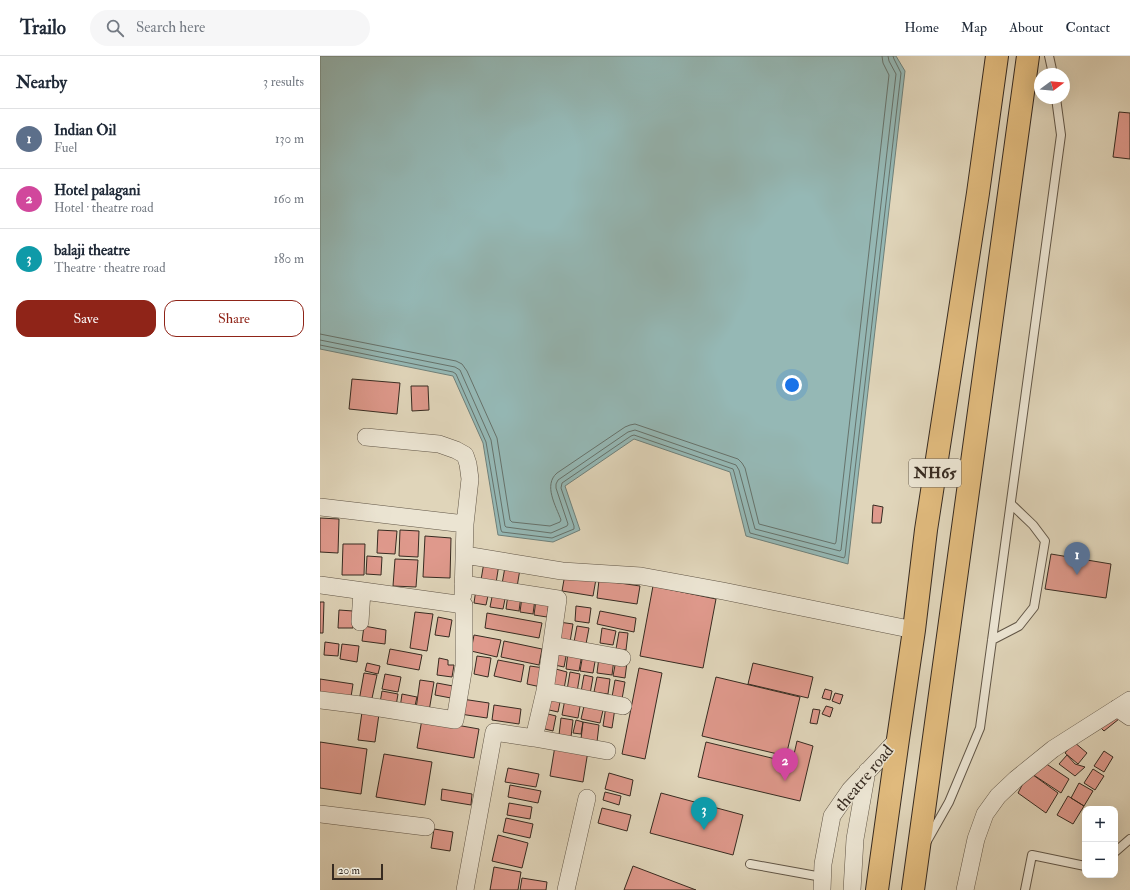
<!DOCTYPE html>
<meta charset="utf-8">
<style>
body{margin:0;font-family:"IM FELL Double Pica",serif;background:#f6f6f7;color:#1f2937}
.controls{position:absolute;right:12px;bottom:12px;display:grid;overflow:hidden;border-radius:8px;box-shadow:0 4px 16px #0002}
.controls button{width:36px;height:36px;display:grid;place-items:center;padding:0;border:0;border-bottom:1px solid #e0e1e3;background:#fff;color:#1f2937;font:20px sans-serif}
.compass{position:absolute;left:714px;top:12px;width:36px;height:36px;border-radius:50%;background:#fff;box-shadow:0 4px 16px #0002;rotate:74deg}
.scale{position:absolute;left:12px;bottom:10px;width:51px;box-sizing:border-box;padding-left:4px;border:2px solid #372b21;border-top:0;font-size:11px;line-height:14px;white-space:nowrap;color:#372b21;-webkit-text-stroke:3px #ebe4d2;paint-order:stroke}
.you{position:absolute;left:472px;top:329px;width:14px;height:14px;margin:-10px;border:3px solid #fff;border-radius:50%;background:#1a73e8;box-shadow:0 0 0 6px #1a73e833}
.badge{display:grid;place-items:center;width:26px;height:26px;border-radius:50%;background:#8f2418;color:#fff;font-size:13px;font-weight:700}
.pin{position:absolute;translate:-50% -33px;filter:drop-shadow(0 1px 2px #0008)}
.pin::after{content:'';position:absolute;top:21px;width:14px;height:12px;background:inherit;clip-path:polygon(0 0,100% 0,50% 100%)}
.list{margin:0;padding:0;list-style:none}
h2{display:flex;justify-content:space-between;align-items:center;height:52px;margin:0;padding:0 16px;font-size:17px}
h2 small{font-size:13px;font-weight:400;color:#747a83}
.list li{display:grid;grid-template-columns:26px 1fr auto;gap:12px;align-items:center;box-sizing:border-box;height:60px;padding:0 16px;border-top:1px solid #e0e1e3}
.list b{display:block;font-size:15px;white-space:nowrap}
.list p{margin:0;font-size:13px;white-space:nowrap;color:#747a83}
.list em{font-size:13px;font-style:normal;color:#747a83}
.actions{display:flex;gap:8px;padding:12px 16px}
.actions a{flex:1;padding:9px 0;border:1px solid #8f2418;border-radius:12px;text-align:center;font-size:14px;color:#8f2418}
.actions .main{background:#8f2418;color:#fff}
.icon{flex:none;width:22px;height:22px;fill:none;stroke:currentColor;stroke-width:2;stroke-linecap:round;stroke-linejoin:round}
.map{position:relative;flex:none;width:810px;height:834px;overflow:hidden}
header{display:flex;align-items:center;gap:24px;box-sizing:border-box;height:56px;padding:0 20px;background:#fff;border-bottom:1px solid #e0e1e3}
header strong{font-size:19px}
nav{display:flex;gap:22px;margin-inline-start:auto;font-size:14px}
.search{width:280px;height:36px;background:#f6f6f7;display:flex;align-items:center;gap:10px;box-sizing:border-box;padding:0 14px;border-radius:22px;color:#747a83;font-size:15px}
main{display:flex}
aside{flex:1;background:#fff}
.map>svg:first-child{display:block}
</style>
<header>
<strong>Trailo</strong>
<div class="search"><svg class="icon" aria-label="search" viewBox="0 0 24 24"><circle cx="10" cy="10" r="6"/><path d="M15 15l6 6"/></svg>Search here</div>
<nav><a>Home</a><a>Map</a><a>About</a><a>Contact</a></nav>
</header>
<main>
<aside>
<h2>Nearby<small>3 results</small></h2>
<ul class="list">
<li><span class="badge" style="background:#5c6f8a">1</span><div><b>Indian Oil</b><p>Fuel</p></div><em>130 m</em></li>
<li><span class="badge" style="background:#d1479c">2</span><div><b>Hotel palagani</b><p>Hotel · theatre road</p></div><em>160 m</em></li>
<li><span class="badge" style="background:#0f9aa8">3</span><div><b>balaji theatre</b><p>Theatre · theatre road</p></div><em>180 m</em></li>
</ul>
<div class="actions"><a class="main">Save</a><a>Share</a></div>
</aside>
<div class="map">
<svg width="810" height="834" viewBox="0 0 810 834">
<rect width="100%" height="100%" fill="#e0d5ba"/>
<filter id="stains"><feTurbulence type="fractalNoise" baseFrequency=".005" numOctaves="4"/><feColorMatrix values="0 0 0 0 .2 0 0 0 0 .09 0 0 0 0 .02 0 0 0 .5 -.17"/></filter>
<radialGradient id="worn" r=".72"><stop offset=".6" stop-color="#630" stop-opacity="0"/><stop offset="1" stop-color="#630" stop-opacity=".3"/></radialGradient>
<path fill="#95b8b5" stroke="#6f807a" d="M0,0H576L585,15L528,508L426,480L410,416L314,383L245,430L260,474L233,486L178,479L163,387L133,320L0,293Z"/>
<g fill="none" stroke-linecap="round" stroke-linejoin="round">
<path stroke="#66726b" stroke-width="1" d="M0,278L136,305L142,308L147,315L177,382L190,464L192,466L230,470L240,466L241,464C236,450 223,429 237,417L305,371L310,369L315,368L418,403L422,407L425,412L439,468L515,488L516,486L569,19L563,7L562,0
M0,284L135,311L140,314L171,384L185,470L186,471L231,477L247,470L248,468L236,432V428L238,424L308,376L315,374L416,409L419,414L435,473L520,495L521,494L576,18L569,5L568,0
M0,289L133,316L136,318L166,386L181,474L182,476L232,482L254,473V470L241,432L242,427L311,380L314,379L413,413L414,416L430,477L524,502L525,500L581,17L574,3L573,0"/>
</g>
<path fill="#df998c" stroke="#372b21" d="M799,56L810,57V103L793,101Z
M32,323L80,327L77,358L29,353Z
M91,330H108L109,354L92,355Z
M553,449L563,451L561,467H552Z
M0,462L19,463L18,497L0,496Z
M58,474L77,475L75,498L57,497Z
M80,474L99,475L98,501L79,500Z
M105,480L131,482L130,522L103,521Z
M23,488H45L44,519H22Z
M731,498L791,508L786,542L725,533Z
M47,500L62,501L61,519L46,518Z
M75,503L98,504L96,531L73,530Z
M164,506L179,508L176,527L161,524Z
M185,511L200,513L197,531L182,528Z
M245,518L276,523L273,540L242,535Z
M279,524L320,530L317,548L277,542Z
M333,530L396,543L383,612L320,600Z
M156,533L169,535L166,549L154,547Z
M173,536L186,538L183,553L170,551Z
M188,538L201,540L199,555L186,553Z
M202,541L215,543L213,558L200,556Z
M216,544L229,546L227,561L214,559Z
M0,546H4L3,577H0Z
M256,550L271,552L269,567L255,565Z
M19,554L33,555V572H18Z
M280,555L316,562L314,576L277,568Z
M95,556L113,558L107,595L90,592Z
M167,557L222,567L219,582L165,572Z
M118,561L132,564L129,581L115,579Z
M239,566L253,568L250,586L237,584Z
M44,570L66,574L65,588L42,585Z
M257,570L269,572L266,588L254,586Z
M282,572L296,575L293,589L280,587Z
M299,576L308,577L306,594L296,593Z
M154,579L181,584L177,601L151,595Z
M184,585L222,593L219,609L181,601Z
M5,586L19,588L18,600L4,599Z
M22,588L39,590L37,606L20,603Z
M233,592L247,595L244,611L230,608Z
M70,593L102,599L99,614L67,608Z
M248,596L262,598L259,615L246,613Z
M263,598L276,600L273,617L260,615Z
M157,600L171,602L168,621L154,618Z
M279,601L294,603L292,619L277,617Z
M119,602L128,604V609H134L132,621L117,619Z
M178,604L204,609L201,626L174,620Z
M296,604L307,606L305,622L293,620Z
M47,607L60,610L58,618L45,615Z
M433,607L493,621L488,642L428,628Z
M210,610L224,612L221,631L207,628Z
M232,612L247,616L244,633L229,629Z
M319,612L342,617L325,703L302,698Z
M250,616L260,618L257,636L247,634Z
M44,617L57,619L51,647L39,645Z
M65,618L81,621L78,636L62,633Z
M264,619L273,621L270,638L261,636Z
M277,621L290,623L288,638L274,636Z
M396,621L480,641L466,700L382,680Z
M0,623L33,628L31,641L0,637Z
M100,624L114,626L109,655L96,653Z
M295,624L305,626L302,643L292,641Z
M117,627L133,630L131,642L115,639Z
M505,633L512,635L510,644L502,642Z
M62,635L78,638L76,650L60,647Z
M515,637L523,639L520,648L512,645Z
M82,638L97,641L94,654L80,652Z
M227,639L241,641L238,656L225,653Z
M142,643L169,647L167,662L140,658Z
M245,643L261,645L258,662L242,659Z
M265,646L284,650L280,667L261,663Z
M174,649L201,653L199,668L172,664Z
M286,650L295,652L292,672L283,670Z
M506,650L513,652L510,661L502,658Z
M493,653L500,654L497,668L490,667Z
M42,656L59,658L55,686L38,684Z
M793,656L799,663L784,675L778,669Z
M224,657L236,660L233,675L221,672Z
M241,662L253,664L251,681L239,679Z
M102,663L159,673L154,702L97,692Z
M256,664L263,666L261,678L253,677Z
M263,666L279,669L277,686L261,683Z
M477,685L493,690L480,745L378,721L386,686L472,707Z
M0,686L47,693L41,738L0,732Z
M754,686L767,697L758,708L745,697Z
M235,690L268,695L263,726L230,720Z
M784,695L793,701L784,716L774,710Z
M64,698L112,706L105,749L56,741Z
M747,699L755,708L765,711L755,720L739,708Z
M722,705L749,723L741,737L709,716Z
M188,712L219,718L216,731L185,726Z
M773,713L784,720L775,734L764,727Z
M709,716L738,737L726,757L698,737Z
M289,717L313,724L310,740L285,733Z
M759,727L773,735L764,750L751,742Z
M190,729L221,735L218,747L188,741Z
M122,733L152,738L151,749L121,744Z
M285,736L301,740L299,749L283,744Z
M341,737L423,759L413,799L330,777Z
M748,740L764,750L753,768L737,759Z
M189,747L212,751L210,763L187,759Z
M282,752L311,759L307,775L278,767Z
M186,762L213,768L210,782L183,776Z
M114,773L133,776L130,795L111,792Z
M178,779L208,787L202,812L172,805Z
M313,810L376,834H304Z
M174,811L201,816L198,834H170Z
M202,822L227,826L226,834H200Z"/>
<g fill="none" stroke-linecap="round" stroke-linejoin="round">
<defs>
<path id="service" d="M729,0L733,18
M672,584L699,570L714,551L725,485L713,469L691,448
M607,785L629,746L660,672L741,79L736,42
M795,796L810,783
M430,808L502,821
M705,834L712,799L765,810"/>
<path id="minor" d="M46,381L119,388L136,394L145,399L148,408L150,423L145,468
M0,451L145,468L143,539
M145,499L242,515L321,520L403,535L594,574
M143,528L238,543L225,635L214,682L174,676L145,834
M0,529L144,549V610L135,664L41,649L0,644
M40,566L42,535
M232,589L302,602
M225,635L303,650
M797,652L810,661
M214,682L287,695
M0,758L106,771
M246,834L267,742
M502,834L503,808L512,760L530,734L578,683
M532,834L535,783L547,715
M645,834L656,783L665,758L678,740L696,723L733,693L810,644"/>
<path id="trunk" d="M557,834L578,683L594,574L606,474L658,137L677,0
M593,834L708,0"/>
</defs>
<use href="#service" stroke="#615647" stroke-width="10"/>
<use href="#minor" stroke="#615647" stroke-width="18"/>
<use href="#trunk" stroke="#372b21" stroke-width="24"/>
<use href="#service" stroke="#ebe4d2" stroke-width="8"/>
<use href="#minor" stroke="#ebe4d2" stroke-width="17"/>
<use href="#trunk" stroke="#e0ba7d" stroke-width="22"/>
</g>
<g text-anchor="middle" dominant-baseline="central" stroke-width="3" stroke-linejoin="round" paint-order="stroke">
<rect fill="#ebe4d2" stroke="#6d6256" stroke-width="1" x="589" y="403" width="52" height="28" rx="3"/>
<g font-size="16" font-weight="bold" fill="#372b21">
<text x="615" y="417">NH65</text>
</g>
<g font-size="17" fill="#372b21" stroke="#ebe4d2">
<text transform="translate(544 722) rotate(-50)">theatre road</text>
</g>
</g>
<rect width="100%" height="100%" filter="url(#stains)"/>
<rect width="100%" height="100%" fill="url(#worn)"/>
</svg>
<div class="controls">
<button>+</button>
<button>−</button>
</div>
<svg class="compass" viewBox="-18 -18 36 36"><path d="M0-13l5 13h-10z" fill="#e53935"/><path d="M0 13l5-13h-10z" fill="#747a83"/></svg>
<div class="scale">20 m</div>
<div class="you"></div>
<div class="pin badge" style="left:757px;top:519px;background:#5c6f8a">1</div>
<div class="pin badge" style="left:465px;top:725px;background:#d1479c">2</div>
<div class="pin badge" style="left:384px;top:774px;background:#0f9aa8">3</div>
</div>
</main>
